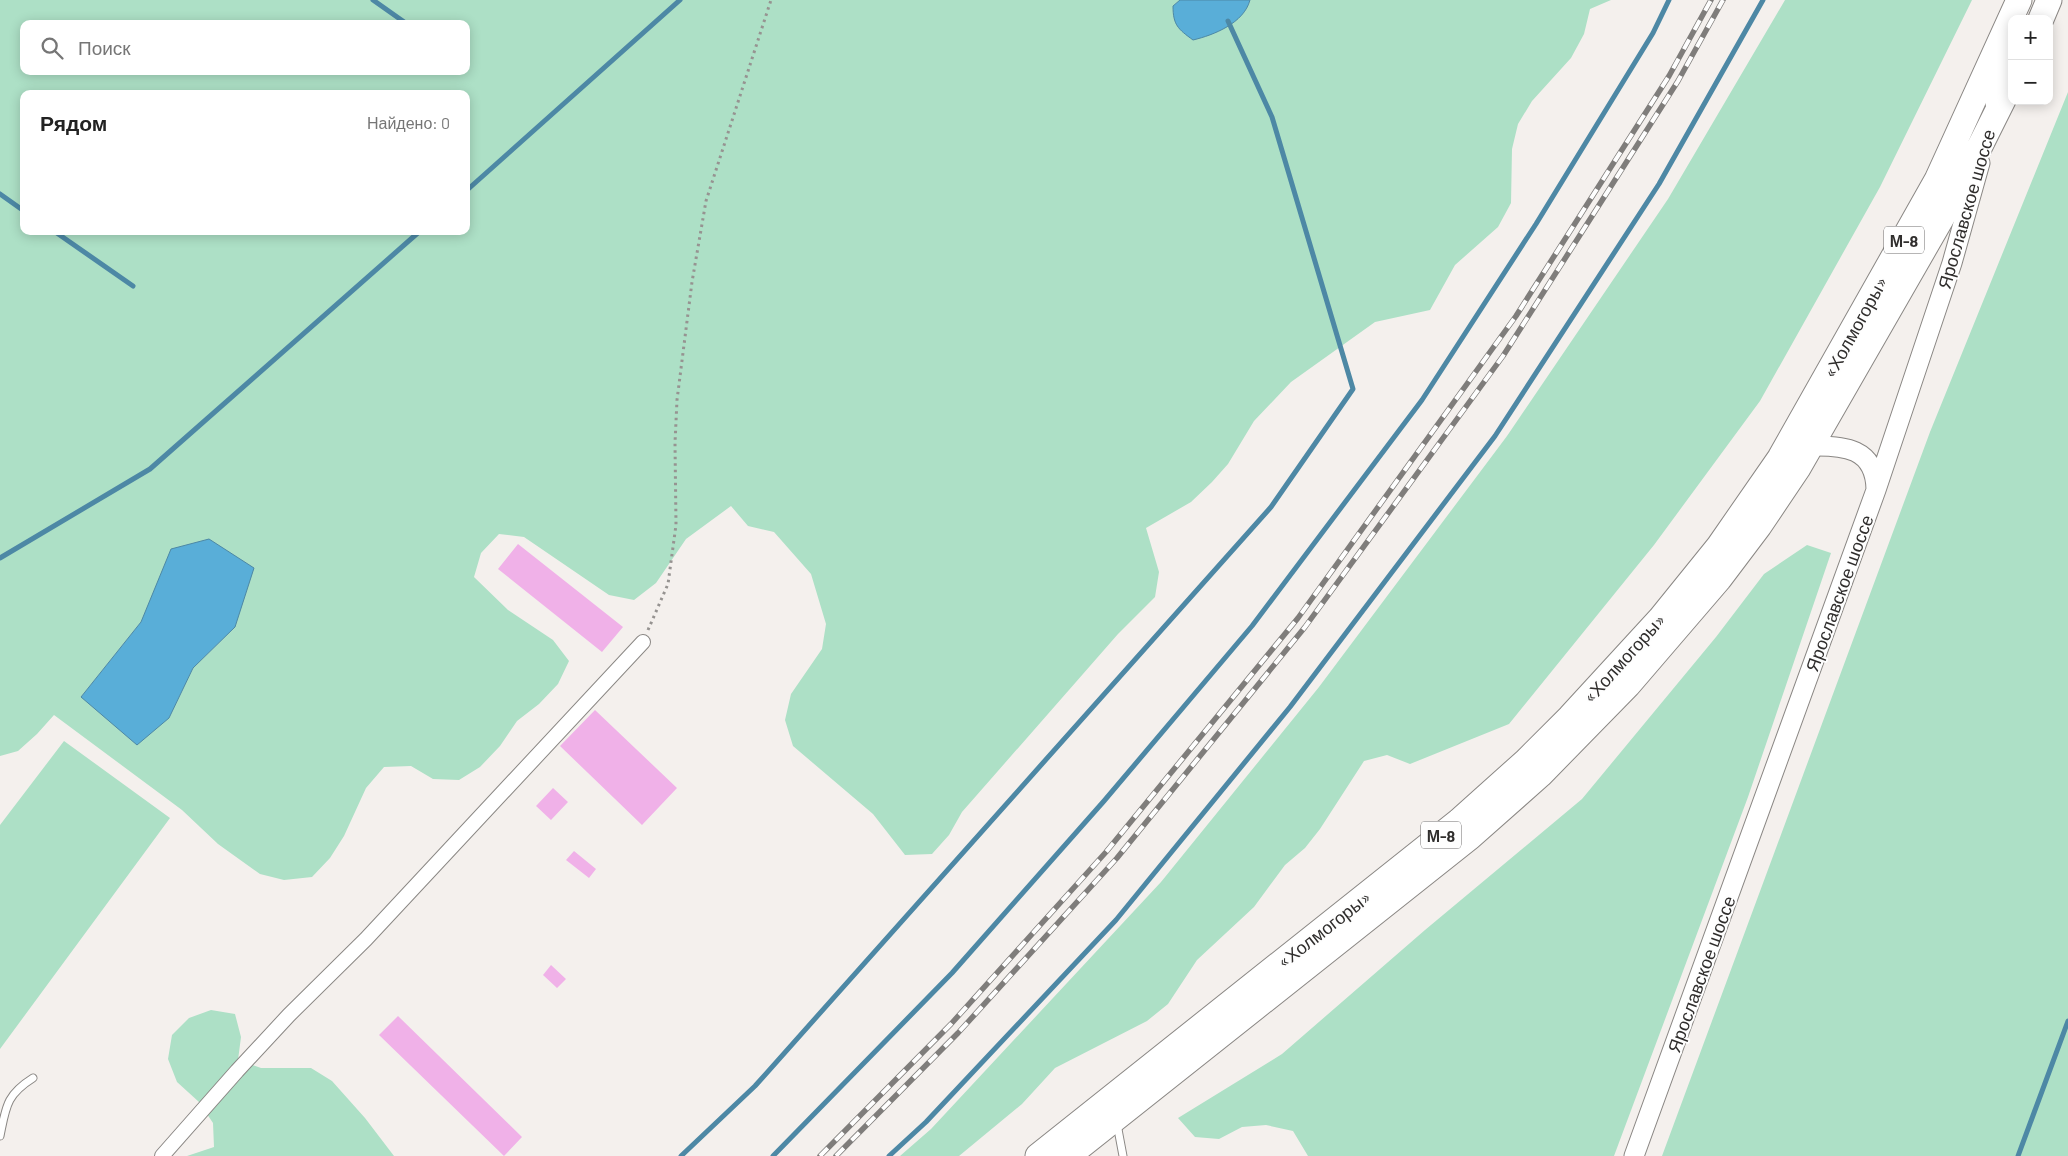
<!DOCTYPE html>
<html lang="ru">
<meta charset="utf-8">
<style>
body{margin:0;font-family:Barlow,sans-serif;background:#f2f2f2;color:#222}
.controls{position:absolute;right:15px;top:15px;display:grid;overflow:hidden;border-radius:10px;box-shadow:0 2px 12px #0003}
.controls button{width:45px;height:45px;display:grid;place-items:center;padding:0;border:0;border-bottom:1px solid #e0e0e0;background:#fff;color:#222;font:25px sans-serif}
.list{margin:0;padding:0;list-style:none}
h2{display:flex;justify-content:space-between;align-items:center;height:65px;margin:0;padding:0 20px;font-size:21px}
h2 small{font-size:16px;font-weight:400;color:#767676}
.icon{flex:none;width:28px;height:28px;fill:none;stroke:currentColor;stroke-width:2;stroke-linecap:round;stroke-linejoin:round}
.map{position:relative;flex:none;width:2068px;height:1156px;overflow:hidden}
.search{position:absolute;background:#fff;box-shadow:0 2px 12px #0003;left:20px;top:20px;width:450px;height:55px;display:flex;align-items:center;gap:12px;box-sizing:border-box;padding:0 18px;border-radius:10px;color:#767676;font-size:19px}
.panel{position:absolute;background:#fff;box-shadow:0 2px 12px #0003;left:20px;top:90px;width:450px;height:145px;border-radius:10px}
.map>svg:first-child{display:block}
</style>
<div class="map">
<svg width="2068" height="1156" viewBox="0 0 2068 1156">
<rect width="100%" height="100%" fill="#f4f0ed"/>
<path fill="#ade0c6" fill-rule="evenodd" d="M0,0H1180L1173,6L1249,4L1250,0H1611L1590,9L1584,34L1571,58L1532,101L1518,124L1512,149L1511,203L1498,227L1455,265L1430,310L1375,322L1291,382L1254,421L1228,464L1212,482L1191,502L1146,528L1159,572L1155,597L1118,634L962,812L949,835L932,854L905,855L873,814L793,746L785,720L791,694L822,649L826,624L811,574L774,532L748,526L731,506L686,539L656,583L634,600L609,595L524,537L499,534L481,553L474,577L508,610L553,640L569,661L558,684L539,704L517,721L500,746L480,767L459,780L433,779L411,766L384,767L366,788L344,836L330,858L312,877L284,880L260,874L218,844L182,810L54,715L37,734L18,751L0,756ZM24,24H466V71H24ZM24,94H466V231H24ZM141,622L235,627L193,668L169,718L81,697Z
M1785,0H1972L1880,187L1760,401L1654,545L1509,724L1410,764L1387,755L1364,761L1320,829L1305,848L1285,865L1254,907L1197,960L1168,1004L1147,1021L1055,1068L1022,1104L959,1156H900L931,1129L1161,882L1319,687L1507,436L1668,199Z
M2068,92V1156H1662L1930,432Z
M1807,545L1831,553L1748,797L1614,1156H1308L1293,1131L1266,1125L1242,1127L1219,1139L1195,1137L1178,1118L1282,1054L1425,930L1582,799L1716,637L1764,574Z
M64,741L170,818L0,1049V825Z
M211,1010L235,1014L241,1037L238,1060L261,1068H311L332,1081L365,1118L394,1156H187L214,1147L213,1123L199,1102L177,1082L168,1059L172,1035L189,1018Z"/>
<path fill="#59aed8" stroke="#4d88a5" d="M1180,0H1250C1244,23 1214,35 1193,40C1178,29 1173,25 1173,6Z
M209,539L254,568L235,627L193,668L169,718L137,745L81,697L141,622L171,549Z"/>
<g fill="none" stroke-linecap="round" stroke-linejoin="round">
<path stroke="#4d88a5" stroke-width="5" d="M373,0L407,24
M466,191L680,0
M0,194L24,211
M54,231L133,286
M0,558L150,469L420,231
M681,1156L755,1086L1271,507L1353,389L1272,117L1228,21
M773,1156L952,973L1104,801L1252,626L1422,400L1536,224L1653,33L1669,0
M889,1156L926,1122L1116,920L1290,707L1495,436L1659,184L1763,0
M2018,1156L2068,1021"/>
</g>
<path fill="#f0b1e8" d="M518,544L623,627L602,652L498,569Z
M595,710L677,788L642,825L560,746Z
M553,788L568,802L551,820L536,806Z
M574,851L596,869L589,878L566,860Z
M551,965L566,979L557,988L543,975Z
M398,1016L522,1137L504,1156L379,1035Z"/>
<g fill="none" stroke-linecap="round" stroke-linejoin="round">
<defs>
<path id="lane" d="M1117,1124L1123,1156
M0,1136C6,1107 6,1095 33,1078"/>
<path id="street" d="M162,1156L237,1071L289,1015L366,939L643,642"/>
<path id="secondary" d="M1995,103L2006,44
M1810,446C1844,445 1875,448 1876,489
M1634,1156L1876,490L1952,263L1980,163"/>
<path id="highway" d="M2041,19L2049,0
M1038,1156L1459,821L1526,761L1570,717L1660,619L1719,546L1780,458L1937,180L2019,0
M1068,1156L1470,837L1540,775L1628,685L1719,579L1759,526L1798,468L1960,186L2012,82"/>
</defs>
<use href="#lane" stroke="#8a8784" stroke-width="9"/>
<use href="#street" stroke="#8a8784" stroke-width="16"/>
<use href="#secondary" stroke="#8a8784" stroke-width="21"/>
<use href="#highway" stroke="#8a8784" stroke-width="27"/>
<path stroke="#969391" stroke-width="3" stroke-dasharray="2.5 4" stroke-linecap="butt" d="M648,630L668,584L676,525L675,443L677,400L692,282L706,201L771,0"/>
<use href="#lane" stroke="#fff" stroke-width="7"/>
<use href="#street" stroke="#fff" stroke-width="14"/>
<use href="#secondary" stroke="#fff" stroke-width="19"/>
<use href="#highway" stroke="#fff" stroke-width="25"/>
<defs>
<path id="rail" d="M820,1156L951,1024L1106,852L1298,618L1516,316L1669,76L1711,0
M836,1156L958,1033L1117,858L1305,627L1503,356L1678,81L1723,0"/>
</defs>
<use href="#rail" stroke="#7f7d7b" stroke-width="5.5"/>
<use href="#rail" stroke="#fefefe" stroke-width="4" stroke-dasharray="11" stroke-linecap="butt"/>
</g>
<g text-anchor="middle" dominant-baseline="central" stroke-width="4" stroke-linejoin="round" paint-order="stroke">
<g fill="#fefefe" stroke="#6e6c6c" stroke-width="1">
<rect x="1884" y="226.5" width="40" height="27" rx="4"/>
<rect x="1421" y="821.5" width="40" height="27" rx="4"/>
</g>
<g font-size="16" font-weight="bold" fill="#302e2d">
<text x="1904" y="240">М-8</text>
<text x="1441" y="835">М-8</text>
</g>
<g font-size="18" fill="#302e2d" stroke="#fefefe">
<text transform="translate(1966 209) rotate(-74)">Ярославское шоссе</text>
<text transform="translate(1855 327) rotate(-61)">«Холмогоры»</text>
<text transform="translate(1839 593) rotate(-70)">Ярославское шоссе</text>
<text transform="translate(1624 658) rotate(-48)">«Холмогоры»</text>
<text transform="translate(1324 929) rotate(-38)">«Холмогоры»</text>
<text transform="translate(1701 974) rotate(-70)">Ярославское шоссе</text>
</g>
</g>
</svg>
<div class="controls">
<button>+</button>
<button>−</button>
</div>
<div class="search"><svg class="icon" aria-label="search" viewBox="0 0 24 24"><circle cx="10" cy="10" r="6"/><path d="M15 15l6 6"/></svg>Поиск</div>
<section class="panel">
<h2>Рядом<small>Найдено: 0</small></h2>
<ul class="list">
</ul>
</section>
</div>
